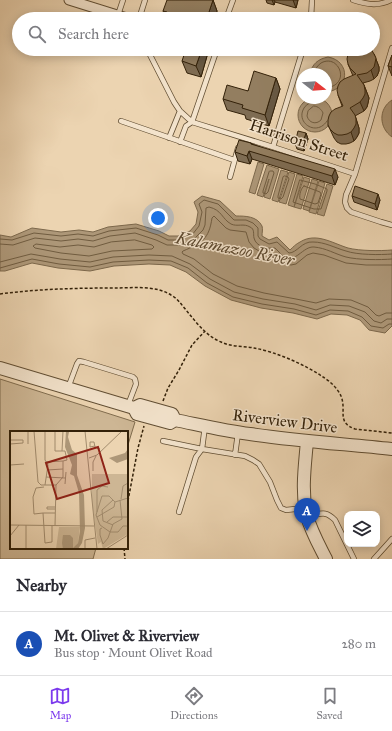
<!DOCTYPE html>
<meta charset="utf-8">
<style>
body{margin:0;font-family:"IM FELL Great Primer",serif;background:#f2f2f3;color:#2b2b33}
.controls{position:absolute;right:12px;bottom:12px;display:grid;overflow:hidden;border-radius:8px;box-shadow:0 2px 10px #0003}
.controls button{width:36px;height:36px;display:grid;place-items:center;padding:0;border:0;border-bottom:1px solid #e1e1e2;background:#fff;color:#2b2b33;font:20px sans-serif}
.compass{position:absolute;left:296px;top:68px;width:36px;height:36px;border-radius:50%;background:#fff;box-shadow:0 2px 10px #0003;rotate:107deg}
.you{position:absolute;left:158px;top:218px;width:14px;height:14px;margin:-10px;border:3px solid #fff;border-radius:50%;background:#1a73e8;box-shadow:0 0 0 6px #1a73e833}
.badge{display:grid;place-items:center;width:26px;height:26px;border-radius:50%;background:#7c3aed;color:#fff;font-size:13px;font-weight:700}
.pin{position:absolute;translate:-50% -33px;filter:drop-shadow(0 1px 2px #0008)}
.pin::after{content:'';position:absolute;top:21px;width:14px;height:12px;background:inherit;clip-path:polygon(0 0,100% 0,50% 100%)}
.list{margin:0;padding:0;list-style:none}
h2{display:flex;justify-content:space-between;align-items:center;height:52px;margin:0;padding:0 16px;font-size:17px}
h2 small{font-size:13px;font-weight:400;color:#7c7c81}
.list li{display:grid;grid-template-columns:26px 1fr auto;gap:12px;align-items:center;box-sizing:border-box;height:64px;padding:0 16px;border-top:1px solid #e1e1e2}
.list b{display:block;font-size:15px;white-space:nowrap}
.list p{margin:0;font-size:13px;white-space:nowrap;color:#7c7c81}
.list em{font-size:13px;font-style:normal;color:#7c7c81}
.icon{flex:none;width:22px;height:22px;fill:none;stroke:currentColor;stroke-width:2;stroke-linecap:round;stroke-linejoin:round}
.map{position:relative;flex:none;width:392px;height:559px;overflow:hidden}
.search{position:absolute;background:#fff;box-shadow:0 2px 10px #0003;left:12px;right:12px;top:12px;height:44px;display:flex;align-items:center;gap:10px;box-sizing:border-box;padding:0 14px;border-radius:22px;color:#7c7c81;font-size:15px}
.sheet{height:116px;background:#fff}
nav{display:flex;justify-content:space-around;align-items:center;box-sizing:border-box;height:56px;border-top:1px solid #e1e1e2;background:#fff;font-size:11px;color:#7c7c81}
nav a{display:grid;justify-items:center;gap:2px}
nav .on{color:#7c3aed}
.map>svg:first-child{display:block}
</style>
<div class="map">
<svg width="392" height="559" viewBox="0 0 392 559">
<rect width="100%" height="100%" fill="#ecd4b1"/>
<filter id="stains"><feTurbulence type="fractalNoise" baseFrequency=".005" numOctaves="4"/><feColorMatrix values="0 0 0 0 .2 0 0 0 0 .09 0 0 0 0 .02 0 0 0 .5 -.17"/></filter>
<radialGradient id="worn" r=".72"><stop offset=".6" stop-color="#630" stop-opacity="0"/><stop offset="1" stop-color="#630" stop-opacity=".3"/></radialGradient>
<path fill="#cdb694" stroke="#806c4e" d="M0,379L135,422L127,448V432H11V548H96L93,559H0Z"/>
<path fill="#ad9778" stroke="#7c684c" d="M328,57C351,61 350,90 326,92V74H310C312,64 318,59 328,57Z
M298 115a17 17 0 1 1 34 0a17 17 0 1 1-34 0Z
M392,100V137C379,128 378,109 392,100Z
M258,162L264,164L255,194L249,192Z
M267,165L279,169L270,199L264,197L269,179L263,197L257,195Z
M281,170L288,172L278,202L272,200Z
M289,172L295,174L286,204L279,202Z
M297,174L303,176L294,207L288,205Z
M304,177L310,179L301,209L294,207Z
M312,179L318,181L309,211L303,209Z
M319,181L325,183L316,214L309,212Z
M327,184L333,186L324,216L317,214Z
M202,196L220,201L236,216C245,216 257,216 262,226C263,229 262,233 262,236L269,240L277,237L290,250C293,247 296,244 300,242C316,232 332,243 348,248C360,251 380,251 392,250V326L385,333L369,330L360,320L347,315L331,314L317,319L293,313L261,308L231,300L205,286L186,272L170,265L149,264L114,266L90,271L58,268L32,263L5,271H0V235L11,237L32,228L61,232L79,230L93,232L108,227L136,224L159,231L169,236H178L190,231L196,224L198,212L194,202Z"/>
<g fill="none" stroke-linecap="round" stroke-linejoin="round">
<path stroke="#705c40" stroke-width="1" d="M314,74C315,69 317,66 321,63C339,53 352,85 326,88
M312,98L311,102C308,104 305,106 304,108C295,123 317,137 327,121
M314,106C318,106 322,110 323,113L321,120C316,125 309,123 307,116L308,111Z
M270,171H273L274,173L268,192L266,194L263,193V191L269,172Z
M285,176L288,177L289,179L283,197L281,199L278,198V196L283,177Z
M300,180L315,184L327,189V191L321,209H314L293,202L299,182Z
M304,186L320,192L321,194L318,203L315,204L300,199C299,195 301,188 304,186Z
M0,239L12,240L34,233L61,236L78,234L93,236L109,231L136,228L158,235L168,240H179L192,235L199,226L202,212L199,204L204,200L218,204L234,220H246L253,223L258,228V236L260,239L269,244L277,242L289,253C297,253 302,241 313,242C325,242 335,248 346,251C357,255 380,255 392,254
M135,240L152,245L154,247L152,249L112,251L89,256L61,253L35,248L33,246L36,244L60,247L78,245L94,247L111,242Z
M0,244L13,245L35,238L61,241L78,239L93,241L110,236L135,233L156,240L167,245H180L194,239L203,230L205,225L206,208L209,207C222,210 222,219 231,224C237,227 244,223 250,227C255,229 253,234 254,238C256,247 268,249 275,248C278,251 281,254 284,257C295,264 303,246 314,247C326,248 335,254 346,257C358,260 380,260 392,259
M0,262L31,254L60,259L90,262L113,257L149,255L172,256L190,264L210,279L234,292L263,299L295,304L316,310L330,305L349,306L365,312L374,321L381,323L387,319H392
M392,265H366L346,263L324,255L313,253L307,255L296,264L291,265L286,264L280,261L273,255L264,254L254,248L249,242L246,232L230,230L226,228L214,216L212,218C209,239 202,243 183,251L182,252L183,254L194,259L213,274L237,286L264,293L296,299L316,303L329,299L351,300L368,307L376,315L379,316L386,313H392
M0,268L32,259L59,264L90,267L113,262L149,260L171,261L188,268L207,283L233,297L262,304L294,309L316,315L330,310L348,311L362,317L371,326L383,328L389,324H392"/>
<defs>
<path id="service" d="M353,0C366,4 377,7 391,0
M118,15L123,0
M139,19L145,0
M226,19L233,0
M311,19L312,0
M147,49L174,102L180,111L192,122L273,147L355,174L392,48
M121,121L234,160
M169,138L180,111
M180,142L186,126L192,122L217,49
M273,147L303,49
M355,174L346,195L345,202L347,208L351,212L381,222L392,225
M230,177L238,148
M68,388L77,364L79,361L84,362L133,377L135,379L136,384L128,405
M163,441L202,449L245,456L253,460L259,464L270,482L277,500L281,508L286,510L304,508
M235,455L238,433
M179,512L191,473L196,457L202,449L205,426
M309,516C321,514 325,510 335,520L354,559
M374,559L392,539"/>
<path id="minor" d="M69,0L130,19"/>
<path id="tertiary" d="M0,368L134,408L137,414L170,423L175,420C200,425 225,431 250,434C297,441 345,444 392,449
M134,408L140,405L172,414L175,420
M307,441C305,465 301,492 307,516C311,531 319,545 326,559"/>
</defs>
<use href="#service" stroke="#614e33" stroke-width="6"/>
<use href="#minor" stroke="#614e33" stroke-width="11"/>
<use href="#tertiary" stroke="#614e33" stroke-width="14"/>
<path stroke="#332109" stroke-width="1.5" stroke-dasharray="3 2" stroke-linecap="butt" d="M0,294C38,289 76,288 115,288C133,288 155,285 171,295C177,298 181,304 186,310C196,322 206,336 221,342C231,347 243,346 254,348C276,352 304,364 323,377C330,381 338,389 341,396C347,411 336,422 355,429L392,433
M163,401L168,388L179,370L192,345L205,331
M127,506L138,448L144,426
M124,548L125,559"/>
<use href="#service" stroke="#f3e3cc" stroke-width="4.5"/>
<use href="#minor" stroke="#f3e3cc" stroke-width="9"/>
<use href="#tertiary" stroke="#f3e3cc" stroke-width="12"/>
</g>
<path fill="#7e6c53" stroke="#332109" d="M213,0L217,11L215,19H165L166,18L163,11Z
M266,0H298L296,8L275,2L274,5L267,3Z
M209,49L201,77L187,73L182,61Z
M374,54L379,67V71L377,76L374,79L370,81L363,83L364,85L369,98L368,103L367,107L364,111L355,116L359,128V133L357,137L354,141L350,143L346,144H341L337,142L334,138L328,125L342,106L338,95L353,76L348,64Z
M392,55V76L388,66Z
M276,78L280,89L269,126L246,119L245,115L227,110L223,99L248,91Z
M306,133L308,139L304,151L297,149L295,143Z
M251,143L252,144L338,177L335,185L252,159L250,164L238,161L235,152Z
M352,196L380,200L377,210L354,202Z"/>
<path fill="#675843" stroke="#332109" d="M213,0L217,11L215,19H208L207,18Z
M272,0H274L275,2L274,5Z
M293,0H298L296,8Z
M202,49H209L201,77L196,66Z
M374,54L379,67V71L377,76L374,79L371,70Z
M276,78L280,89L269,126L265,115Z
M364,85L369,98L368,103L367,107L364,111L360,102Z
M355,115L359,128V133L357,137L354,141L351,132Z
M306,133L308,139L304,151L302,145Z
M249,151L252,159L250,164L247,156Z
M335,169L338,177L335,185L332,176Z
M378,194L380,200L377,210L375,204Z"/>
<path fill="#937e60" stroke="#332109" d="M167,0H213L207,18L211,19H165L167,12L163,11Z
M186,49H202L196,66L182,61Z
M352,49H371L374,54L376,58L375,63L374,67L371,70L367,73L357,75L364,85L365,90V94L363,98L360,102L350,108L355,115L356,119V124L354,128L351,132L347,134L342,135H338L334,133L330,129L328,125V120L329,116L331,112L335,109L343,106L338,95L337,90L338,86L340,82L344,79L356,74L350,68L348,64L347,59L348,54Z
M392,55V67L388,66Z
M254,71L276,78L265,115L242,108L243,105L223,99L227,85L248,91Z
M298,131L306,133L302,145L295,143Z
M239,140L251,143V144L335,169L332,176L249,151L247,156L235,152Z
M355,186L378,194L375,204L352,196Z"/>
<g text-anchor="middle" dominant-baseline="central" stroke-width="3" stroke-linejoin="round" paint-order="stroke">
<g font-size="16" fill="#332109" stroke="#f3e3cc">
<text transform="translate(299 140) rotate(18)">Harrison Street</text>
<text transform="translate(285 421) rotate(7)">Riverview Drive</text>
</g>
<g font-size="17" font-style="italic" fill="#5e4a30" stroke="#f3e3cc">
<text transform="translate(235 249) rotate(11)">Kalamazoo River</text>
</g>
</g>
<g transform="translate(10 431)">
<rect width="118" height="118" fill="#ecd4b1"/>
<path d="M82,43H118V103L93,118L91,111L88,113L82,73ZM49,96H70L68,112L63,118H46Z" fill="#cdb694"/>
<path d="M56,0H63L59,1L58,6L62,19L67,23V44L74,64L75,97L72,112L68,118H53L52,112L53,104H60L63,107V117L68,112L70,100L69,62L64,45L60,43L62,34L55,16ZM118,18V28L107,32L99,27L115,22Z" fill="#ad9778"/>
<path fill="none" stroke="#a28c6e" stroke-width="1" d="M24,0L28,51L31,54H46M35,0V29L38,34L35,54M45,0V20H55L57,29L53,30M75,0L87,118M0,9H13V12L0,13M18,13V0M85,15L80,16V11H84L85,16L90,18M52,20L53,0M79,27L87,24L112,0M36,31L53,30V46L46,54M0,34L14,33M37,39L53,38M83,40V31L86,25M36,46L55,47M55,53L56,41M111,68L113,55L118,52M105,71L99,65H92L86,84L90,94L100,101H108L113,95H118M45,78H37V76H45M87,81V59L92,55L98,56M33,82L24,83L23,66L26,57L34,56M87,86L104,76L105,71L118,67M97,91L103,86H118M0,94L84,95M16,94V118M42,94V111L35,112L33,82H45M103,94L93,90L92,79L103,69M45,95L46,54M92,97L90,98V104L93,113L98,107L103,93L112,88L110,69M0,105L9,94M75,118V109L85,107M96,118L118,104"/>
<path fill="#8f2418" fill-opacity="0.15" stroke="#8f2418" stroke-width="2" d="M88,16L99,52L47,68L36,32Z"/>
<rect width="118" height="118" fill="none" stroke="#332109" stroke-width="2"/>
</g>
<rect width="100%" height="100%" filter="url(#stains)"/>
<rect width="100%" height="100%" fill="url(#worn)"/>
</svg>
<div class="controls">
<button><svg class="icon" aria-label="layers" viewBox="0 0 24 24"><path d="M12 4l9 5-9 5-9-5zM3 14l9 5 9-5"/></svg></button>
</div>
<svg class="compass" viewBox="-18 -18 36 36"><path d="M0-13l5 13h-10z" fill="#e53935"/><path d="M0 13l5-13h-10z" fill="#7c7c81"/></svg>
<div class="you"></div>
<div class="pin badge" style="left:307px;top:531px;background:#1a4fb4">A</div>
<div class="search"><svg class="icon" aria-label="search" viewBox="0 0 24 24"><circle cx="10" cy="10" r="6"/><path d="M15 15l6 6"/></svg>Search here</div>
</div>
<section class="sheet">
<h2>Nearby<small></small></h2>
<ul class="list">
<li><span class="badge" style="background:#1a4fb4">A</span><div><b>Mt. Olivet &amp; Riverview</b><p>Bus stop · Mount Olivet Road</p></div><em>280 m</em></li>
</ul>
</section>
<nav>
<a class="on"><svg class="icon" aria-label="map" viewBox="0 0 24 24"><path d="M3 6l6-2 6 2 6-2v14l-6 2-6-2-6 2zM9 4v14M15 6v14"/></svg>Map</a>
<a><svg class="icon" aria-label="directions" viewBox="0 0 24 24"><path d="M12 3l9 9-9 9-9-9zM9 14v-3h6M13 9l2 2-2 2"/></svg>Directions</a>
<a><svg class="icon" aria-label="saved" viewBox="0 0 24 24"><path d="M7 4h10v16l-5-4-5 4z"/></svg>Saved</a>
</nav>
